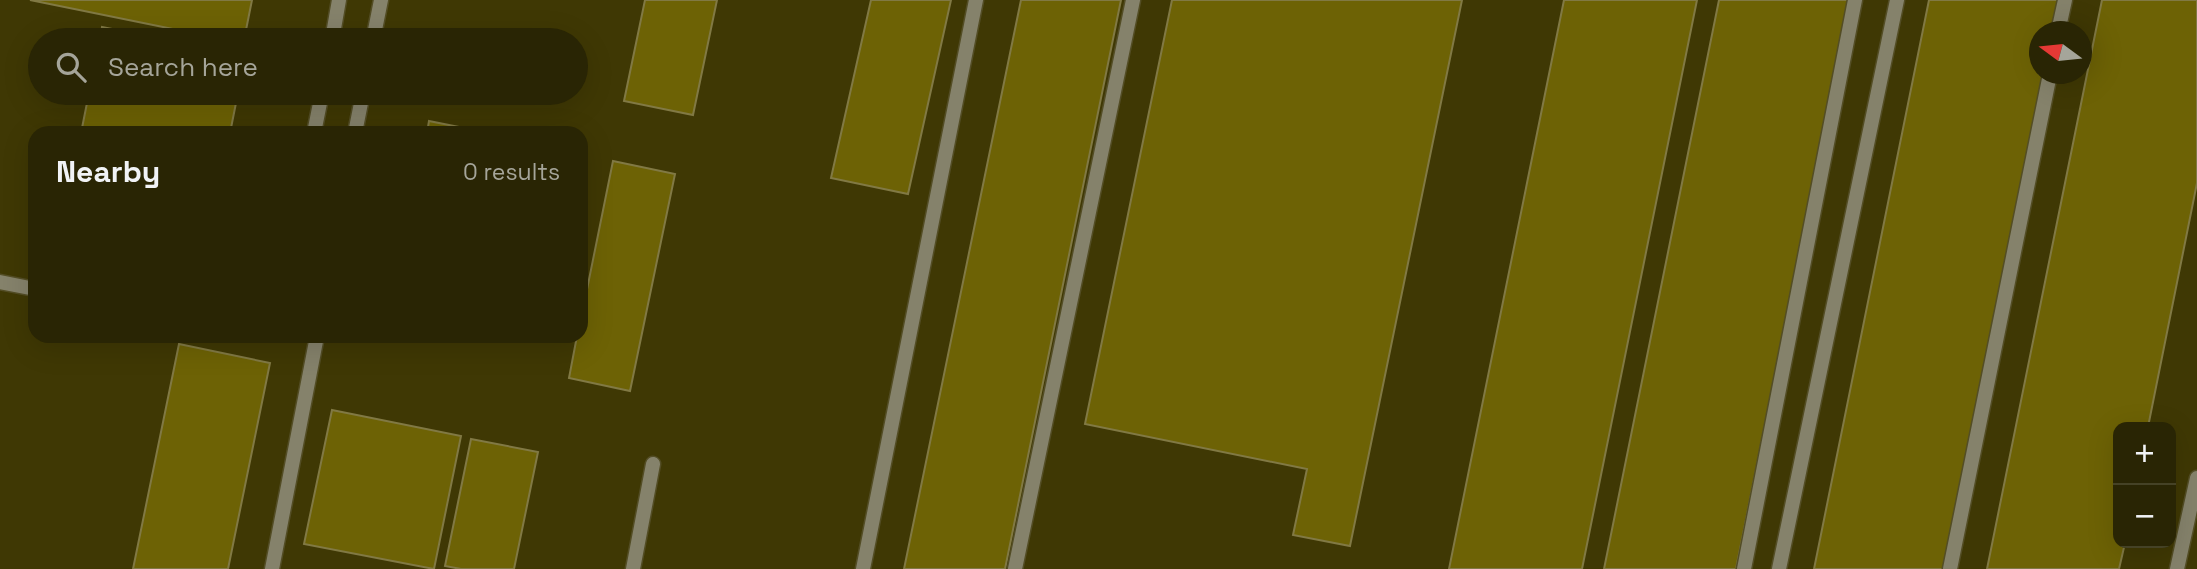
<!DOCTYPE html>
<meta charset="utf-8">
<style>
body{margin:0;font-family:"Space Grotesk",sans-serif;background:#312d0e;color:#f1f3f6}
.controls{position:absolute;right:21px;bottom:21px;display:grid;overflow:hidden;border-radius:14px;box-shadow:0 7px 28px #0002}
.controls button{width:63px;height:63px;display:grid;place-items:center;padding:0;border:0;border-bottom:2px solid #454226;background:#292504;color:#f1f3f6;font:35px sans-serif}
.compass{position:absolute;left:2029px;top:21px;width:63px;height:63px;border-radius:50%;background:#292504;box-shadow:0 7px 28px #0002;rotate:285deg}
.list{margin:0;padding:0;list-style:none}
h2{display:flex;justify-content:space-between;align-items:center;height:91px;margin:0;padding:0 28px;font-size:30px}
h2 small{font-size:23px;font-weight:400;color:#a5a59a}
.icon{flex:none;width:38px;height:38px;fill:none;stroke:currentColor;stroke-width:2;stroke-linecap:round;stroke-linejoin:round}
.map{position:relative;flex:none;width:2197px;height:569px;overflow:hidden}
.search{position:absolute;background:#292504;box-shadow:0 7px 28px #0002;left:28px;top:28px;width:560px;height:77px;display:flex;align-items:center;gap:18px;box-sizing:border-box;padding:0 24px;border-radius:38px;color:#a5a59a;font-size:26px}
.panel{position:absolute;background:#292504;box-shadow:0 7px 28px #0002;left:28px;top:126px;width:560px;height:217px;border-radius:21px}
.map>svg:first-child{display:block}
</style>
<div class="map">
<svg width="2197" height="569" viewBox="0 0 2197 569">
<rect width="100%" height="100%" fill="#373106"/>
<path fill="#3f3804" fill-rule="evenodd" d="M0,0H2197V569H0ZM2039,32H2082V74H2039ZM40,40H576V93H40ZM35,133H581V336H35ZM2118,427H2171V543H2118Z"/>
<path fill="#6d6205" stroke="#817944" stroke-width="2" d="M30,0H252L244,40H227Z
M645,0H717L693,115L624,101Z
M871,0H951L908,194L831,178Z
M1021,0H1121L1005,569H904Z
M1172,0H1462L1350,546L1293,535L1307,469L1085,424Z
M1564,0H1697L1582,569H1449Z
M1719,0H1851L1736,569H1604Z
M1929,0H2062L2055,32H2039V74H2047L1947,569H1814Z
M2102,0H2197V183L2148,427H2118V543H2125L2119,569H1987Z
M102,27L168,40H100Z
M89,93H238L230,133H81Z
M429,121L489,133H427Z
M613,161L675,174L630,391L569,378L577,336H581V319Z
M179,344L270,363L228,569H133Z
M332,410L461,436L434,569L304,544Z
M471,439L538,452L514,569H461L445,566Z"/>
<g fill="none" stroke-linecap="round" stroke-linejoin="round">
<defs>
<path id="service" d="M2058,32L2065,0
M332,40L339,0
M373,40L381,0
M314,133L322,93
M355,133L363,93
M0,282L35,289
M272,569L317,336
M633,569L653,464
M863,569L976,0
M1015,569L1133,0
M1744,569L1855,0
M1779,569L1897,0
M1950,569L2050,74
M2177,569L2197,478"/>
</defs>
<use href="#service" stroke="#534d25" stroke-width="17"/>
<use href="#service" stroke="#85826b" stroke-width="14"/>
</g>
</svg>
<div class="controls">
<button>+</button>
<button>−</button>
</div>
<svg class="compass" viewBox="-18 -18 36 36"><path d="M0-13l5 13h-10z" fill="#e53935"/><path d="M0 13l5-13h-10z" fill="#a5a59a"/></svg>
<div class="search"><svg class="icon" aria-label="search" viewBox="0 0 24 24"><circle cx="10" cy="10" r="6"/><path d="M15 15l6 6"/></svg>Search here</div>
<section class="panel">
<h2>Nearby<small>0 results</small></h2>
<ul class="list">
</ul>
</section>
</div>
